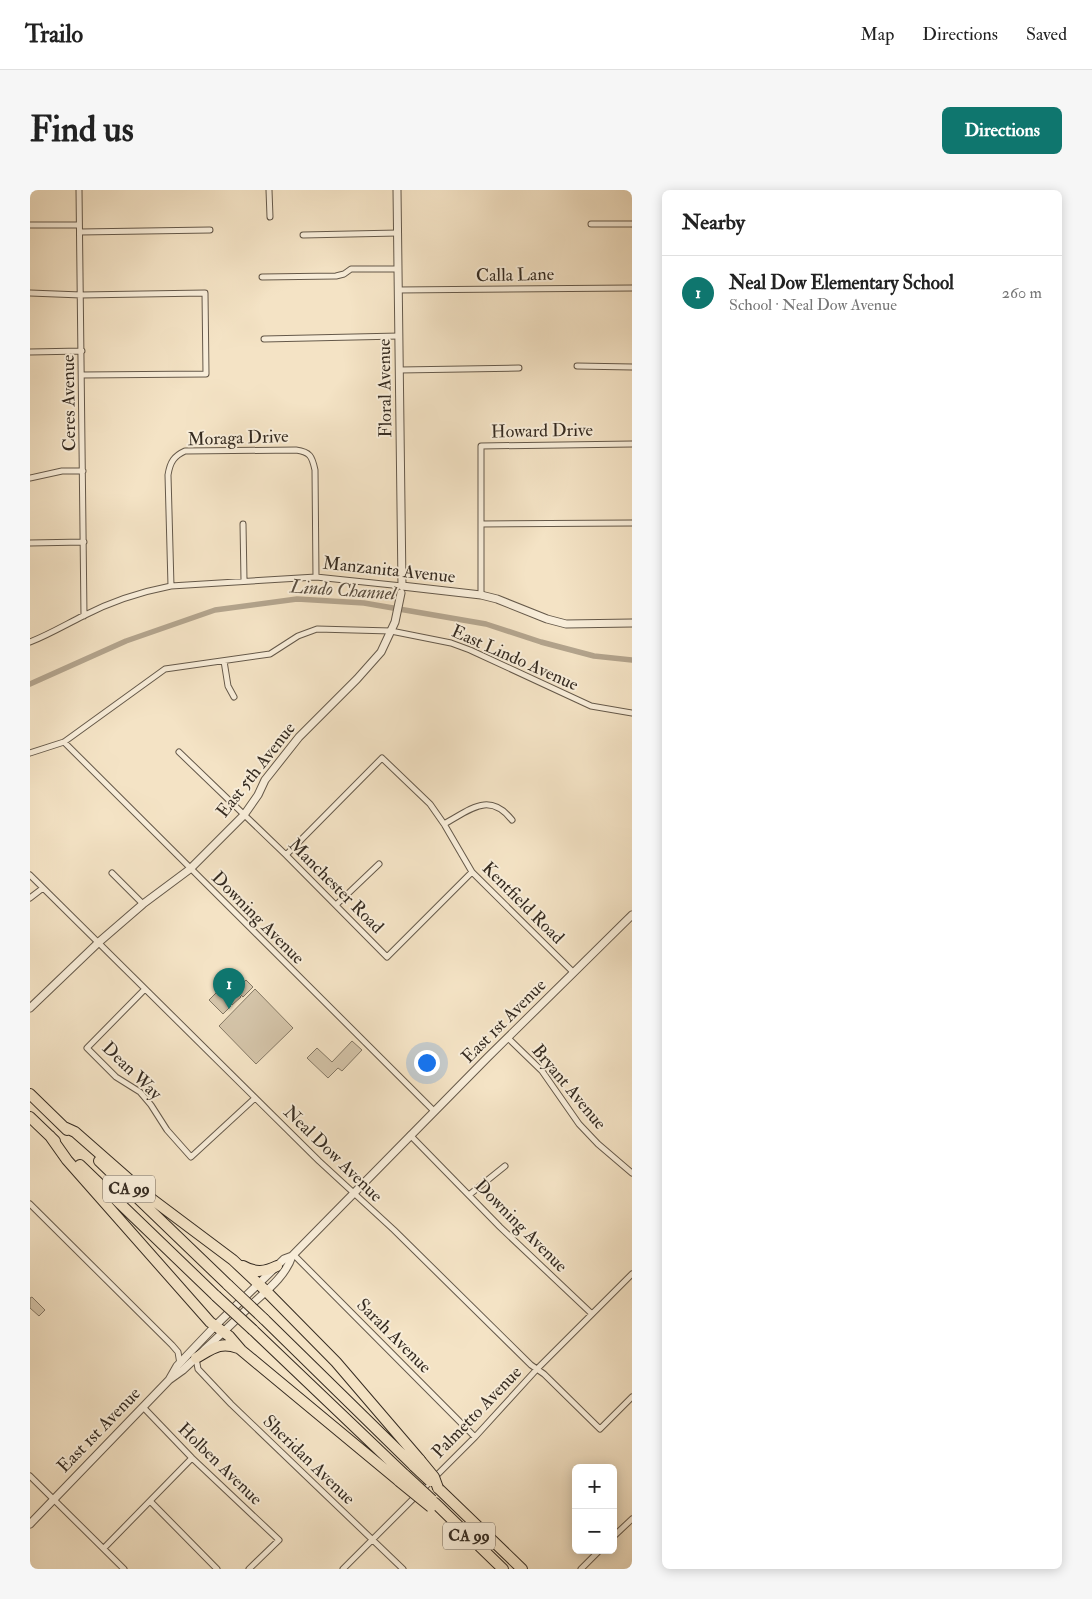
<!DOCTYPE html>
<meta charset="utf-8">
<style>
body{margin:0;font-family:"IM FELL Double Pica",serif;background:#f6f6f6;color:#222}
.controls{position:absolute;right:15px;bottom:15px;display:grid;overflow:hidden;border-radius:8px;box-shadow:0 2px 12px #0003}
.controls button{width:45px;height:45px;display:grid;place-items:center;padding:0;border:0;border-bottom:1px solid #e0e0e0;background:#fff;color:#222;font:25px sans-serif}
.you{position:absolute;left:396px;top:872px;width:18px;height:18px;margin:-12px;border:4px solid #fff;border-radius:50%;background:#1a73e8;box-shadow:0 0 0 8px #1a73e833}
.badge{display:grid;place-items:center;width:32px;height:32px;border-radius:50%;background:#0f766e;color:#fff;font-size:16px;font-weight:700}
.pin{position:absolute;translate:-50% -41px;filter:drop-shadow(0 1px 2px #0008)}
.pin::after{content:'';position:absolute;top:26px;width:18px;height:15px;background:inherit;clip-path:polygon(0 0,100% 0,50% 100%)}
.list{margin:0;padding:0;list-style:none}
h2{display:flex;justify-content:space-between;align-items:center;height:65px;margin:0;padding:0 20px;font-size:21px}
h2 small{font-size:16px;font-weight:400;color:#767676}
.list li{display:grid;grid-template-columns:32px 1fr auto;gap:15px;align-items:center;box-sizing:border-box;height:75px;padding:0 20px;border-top:1px solid #e0e0e0}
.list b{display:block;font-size:19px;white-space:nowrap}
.list p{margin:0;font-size:16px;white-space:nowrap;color:#767676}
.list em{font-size:16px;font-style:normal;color:#767676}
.map{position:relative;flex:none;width:602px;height:1379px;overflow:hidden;border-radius:8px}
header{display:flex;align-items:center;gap:30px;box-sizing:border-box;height:70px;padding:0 25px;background:#fff;border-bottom:1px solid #e0e0e0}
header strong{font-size:24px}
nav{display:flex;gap:28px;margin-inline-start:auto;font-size:18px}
.intro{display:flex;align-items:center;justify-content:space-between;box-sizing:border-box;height:120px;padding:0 30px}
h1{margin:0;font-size:35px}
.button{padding:12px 22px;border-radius:8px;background:#0f766e;color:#fff;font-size:18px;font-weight:700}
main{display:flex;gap:30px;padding:0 30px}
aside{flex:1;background:#fff;border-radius:8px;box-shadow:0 2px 12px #0003}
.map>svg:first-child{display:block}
</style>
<header>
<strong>Trailo</strong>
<nav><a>Map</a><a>Directions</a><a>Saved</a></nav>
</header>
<div class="intro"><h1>Find us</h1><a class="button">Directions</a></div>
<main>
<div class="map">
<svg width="602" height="1379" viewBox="0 0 602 1379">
<rect width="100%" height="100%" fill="#f4e3c5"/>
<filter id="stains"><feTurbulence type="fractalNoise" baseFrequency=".004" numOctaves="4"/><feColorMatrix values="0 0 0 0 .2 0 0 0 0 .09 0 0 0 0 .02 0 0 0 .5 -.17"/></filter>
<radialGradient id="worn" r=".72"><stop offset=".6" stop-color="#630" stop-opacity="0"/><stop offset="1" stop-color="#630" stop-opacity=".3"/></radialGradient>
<path fill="#d4c4a9" stroke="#847865" d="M216,790L223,797L213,807L206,800Z
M197,793L211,807L202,815L188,801Z
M225,799L263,838L226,874L189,836Z
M187,802L201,816L193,824L179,810Z
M322,851L332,860L312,881L308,878L298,888L277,868L287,858L302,872Z
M2,1107L15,1120L9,1126L0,1118V1108Z"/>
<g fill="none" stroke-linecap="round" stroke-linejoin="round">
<path stroke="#b3a48d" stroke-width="5.5" d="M0,494L96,451L185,420L267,409L334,413L456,434L511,452L564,466L602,470"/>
<defs>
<path id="minor" d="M49,0L54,426
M239,0L240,27
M561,34H602
M0,35H49
M50,42L180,40
M273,45L368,43
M232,87L306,86L314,84L321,79H368
M368,100L602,98
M0,103L51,105L175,103L176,184L52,185
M234,149L369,146
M0,162L52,161
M547,176L602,177
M370,180L489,178
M0,288L32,281H53
M213,334L214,390
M451,334L602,333
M0,353L54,352
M141,396L138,285C140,272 144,266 155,261L266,260C280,262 282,266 285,280L286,387
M451,405V256L602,254
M0,452C18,445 35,435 53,426C80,412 110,402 141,396L286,387L372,396V397
M194,471L198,496L204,507
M34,552L404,921
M149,562L256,665L357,767L442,682
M0,563L34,552L135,479L240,464L268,446L287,439L361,441L421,453L440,460L561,516L602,523
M414,634C440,620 459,601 482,630
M256,665L352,568L400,614L414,634L442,682L543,782
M82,683L113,714
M0,685L289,971L364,1040L501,1175L514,1184L570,1239L602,1207
M0,708L13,698
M307,714L349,674
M114,800L57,858L86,887L110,902L121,915L137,940L161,967L225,908
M478,848L512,881L549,934L568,954L602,983
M380,945L470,1037L562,1124
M439,1005L475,976
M0,1014L142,1155L148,1162L150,1174
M264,1065L445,1247
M166,1168L168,1179L201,1214L373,1379
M113,1217L162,1268L249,1350L219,1379
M0,1286L94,1379
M120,1311L187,1379
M583,1347L602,1329
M74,1358L162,1268
M313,1379L445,1247L507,1179L602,1084
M551,1379L570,1360"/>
<path id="tertiary" d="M367,0L372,396L451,405L467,409L517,429L536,434L602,433
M0,818L69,752L113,714L160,679L214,625L228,605L235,590L269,547L327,489L351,462L365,432L371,403
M139,1190L147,1176L185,1136L254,1069L262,1066L458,867L602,725
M0,1334L139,1190L153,1180C175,1159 198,1138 220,1116C235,1102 256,1086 262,1066"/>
<path id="motorway" d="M0,904L37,940
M0,927L25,951
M34,937L45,942L119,1007L203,1070L236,1101L306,1172L390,1270
M20,946L37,970L180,1132L199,1146L211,1160L369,1291
M69,971L198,1095
M50,975L186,1106
M213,1076C225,1083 235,1082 247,1076
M234,1129L384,1276
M223,1140L375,1285
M166,1168C182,1159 190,1151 208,1158
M408,1298L492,1379
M405,1313L473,1379"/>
</defs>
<use href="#minor" stroke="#65594a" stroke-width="7"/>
<use href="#tertiary" stroke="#65594a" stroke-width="9"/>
<use href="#motorway" stroke="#352b21" stroke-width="12"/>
<use href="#minor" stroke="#f8edd9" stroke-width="5"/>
<use href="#tertiary" stroke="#f8edd9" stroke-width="7"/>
<use href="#motorway" stroke="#f4e3c5" stroke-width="10"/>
<defs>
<path id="motorway-bridge" d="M198,1095L234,1129
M186,1106L223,1140
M390,1270L404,1287L408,1298
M384,1276L400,1291
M375,1285L402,1310
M369,1291L401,1317"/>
</defs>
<use href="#motorway-bridge" stroke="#352b21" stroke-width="12" stroke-linecap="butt"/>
<use href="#motorway-bridge" stroke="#f4e3c5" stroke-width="10"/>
</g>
<g text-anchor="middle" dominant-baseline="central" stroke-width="4" stroke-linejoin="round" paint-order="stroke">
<g fill="#f8edd9" stroke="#706558" stroke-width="1">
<rect x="73" y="985.5" width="52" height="27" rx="4"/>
<rect x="413" y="1332.5" width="52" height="27" rx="4"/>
</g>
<g font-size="16" font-weight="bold" fill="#352b21">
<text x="99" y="999">CA 99</text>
<text x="439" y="1346">CA 99</text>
</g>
<g font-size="18" fill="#352b21" stroke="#f8edd9">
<text transform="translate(485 85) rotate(-1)">Calla Lane</text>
<text transform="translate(355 198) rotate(-91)">Floral Avenue</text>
<text transform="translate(39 213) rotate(-91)">Ceres Avenue</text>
<text transform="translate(512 241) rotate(-1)">Howard Drive</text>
<text transform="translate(208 248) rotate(-2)">Moraga Drive</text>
<text transform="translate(359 380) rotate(6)">Manzanita Avenue</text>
<text transform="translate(485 468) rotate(24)">East Lindo Avenue</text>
<text transform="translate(226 580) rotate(-52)">East 5th Avenue</text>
<text transform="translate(306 696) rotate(45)">Manchester Road</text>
<text transform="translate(493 713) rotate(45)">Kentfield Road</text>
<text transform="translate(228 728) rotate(45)">Downing Avenue</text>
<text transform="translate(474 831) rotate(-45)">East 1st Avenue</text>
<text transform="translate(102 881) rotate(44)">Dean Way</text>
<text transform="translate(539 897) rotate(50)">Bryant Avenue</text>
<text transform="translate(303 964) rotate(44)">Neal Dow Avenue</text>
<text transform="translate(491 1036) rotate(45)">Downing Avenue</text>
<text transform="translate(364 1146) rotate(45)">Sarah Avenue</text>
<text transform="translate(447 1222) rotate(-46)">Palmetto Avenue</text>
<text transform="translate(69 1240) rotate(-46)">East 1st Avenue</text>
<text transform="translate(279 1270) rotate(44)">Sheridan Avenue</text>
<text transform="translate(190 1274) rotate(44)">Holben Avenue</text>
</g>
<g font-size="19" font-style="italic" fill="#5b4f41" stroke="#f8edd9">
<text transform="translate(313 400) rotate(4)">Lindo Channel</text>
</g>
</g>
<rect width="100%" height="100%" filter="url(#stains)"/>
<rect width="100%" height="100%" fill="url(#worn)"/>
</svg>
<div class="controls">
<button>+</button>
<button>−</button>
</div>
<div class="you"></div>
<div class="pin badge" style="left:199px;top:819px">1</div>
</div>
<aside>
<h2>Nearby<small></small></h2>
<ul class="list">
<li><span class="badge">1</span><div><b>Neal Dow Elementary School</b><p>School · Neal Dow Avenue</p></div><em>260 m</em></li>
</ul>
</aside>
</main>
